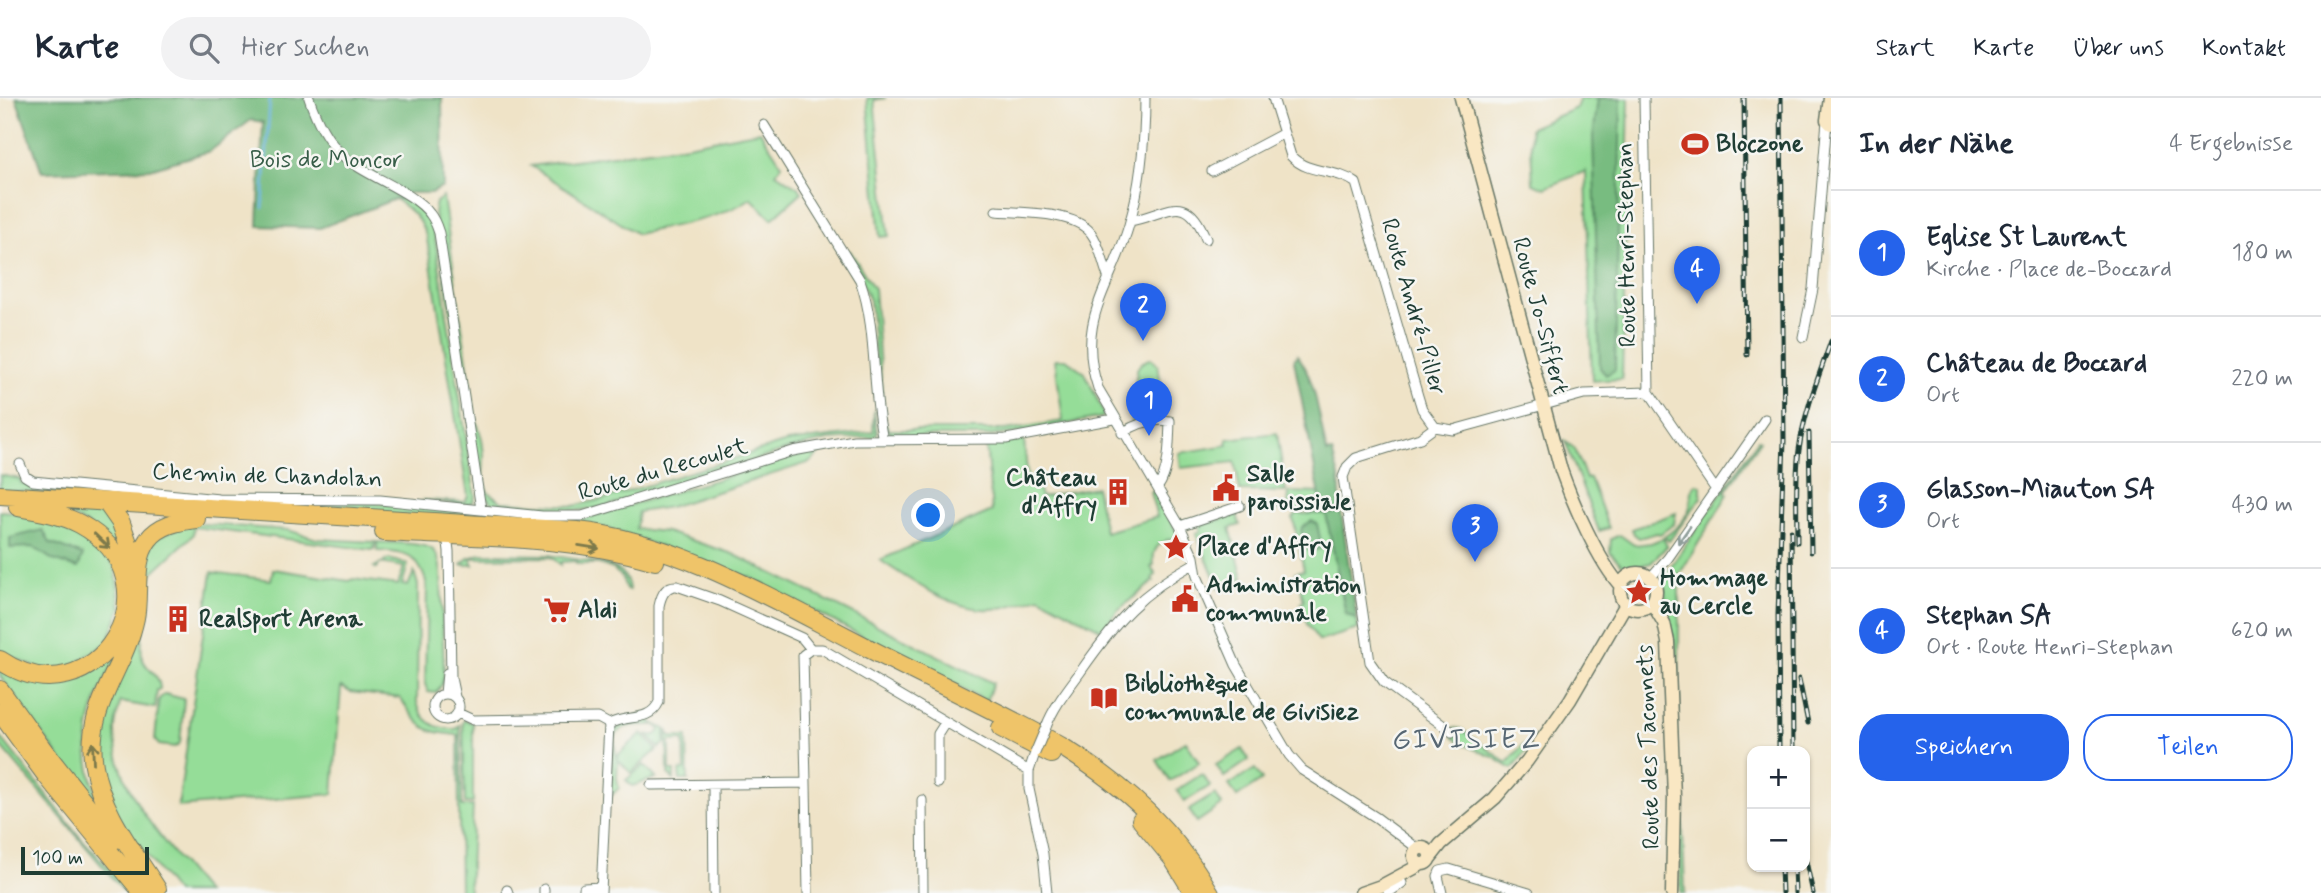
<!DOCTYPE html>
<html lang="de">
<meta charset="utf-8">
<style>
body{margin:0;font-family:Mynerve,sans-serif;background:#f2f2f3;color:#1f2937}
.controls{position:absolute;right:21px;bottom:21px;display:grid;overflow:hidden;border-radius:14px;box-shadow:0 2px 5px #0004}
.controls button{width:63px;height:63px;display:grid;place-items:center;padding:0;border:0;border-bottom:2px solid #e0e1e3;background:#fff;color:#1f2937;font:35px sans-serif}
.scale{position:absolute;left:21px;bottom:18px;width:128px;box-sizing:border-box;padding-left:7px;border:4px solid #1f3d34;border-top:0;font-size:19px;line-height:24px;white-space:nowrap;color:#1f3d34;-webkit-text-stroke:5px #f6f6f2;paint-order:stroke}
.you{position:absolute;left:929px;top:418px;width:24px;height:24px;margin:-18px;border:5px solid #fff;border-radius:50%;background:#1a73e8;box-shadow:0 0 0 10px #1a73e833}
.badge{display:grid;place-items:center;width:46px;height:46px;border-radius:50%;background:#2563eb;color:#fff;font-size:23px;font-weight:700}
.pin{position:absolute;translate:-50% -58px;filter:drop-shadow(0 2px 4px #0008)}
.pin::after{content:'';position:absolute;top:37px;width:24px;height:21px;background:inherit;clip-path:polygon(0 0,100% 0,50% 100%)}
.list{margin:0;padding:0;list-style:none}
h2{display:flex;justify-content:space-between;align-items:center;height:91px;margin:0;padding:0 28px;font-size:30px}
h2 small{font-size:23px;font-weight:400;color:#747a83}
.list li{display:grid;grid-template-columns:46px 1fr auto;gap:21px;align-items:center;box-sizing:border-box;height:126px;padding:0 28px;border-top:2px solid #e0e1e3}
.list b{display:block;font-size:26px;white-space:nowrap}
.list p{margin:0;font-size:23px;white-space:nowrap;color:#747a83}
.list em{font-size:23px;font-style:normal;color:#747a83}
.actions{display:flex;gap:14px;padding:21px 28px}
.actions a{flex:1;padding:16px 0;border:2px solid #2563eb;border-radius:28px;text-align:center;font-size:24px;color:#2563eb}
.actions .main{background:#2563eb;color:#fff}
.icon{flex:none;width:38px;height:38px;fill:none;stroke:currentColor;stroke-width:2;stroke-linecap:round;stroke-linejoin:round}
.map{position:relative;flex:none;width:1831px;height:795px;overflow:hidden}
header{display:flex;align-items:center;gap:42px;box-sizing:border-box;height:98px;padding:0 35px;background:#fff;border-bottom:2px solid #e0e1e3}
header strong{font-size:33px}
nav{display:flex;gap:38px;margin-inline-start:auto;font-size:24px}
.search{width:490px;height:63px;background:#f2f2f3;display:flex;align-items:center;gap:18px;box-sizing:border-box;padding:0 24px;border-radius:38px;color:#747a83;font-size:26px}
main{display:flex}
aside{flex:1;background:#fff}
.map>svg:first-child{display:block}
</style>
<header>
<strong>Karte</strong>
<div class="search"><svg class="icon" aria-label="search" viewBox="0 0 24 24"><circle cx="10" cy="10" r="6"/><path d="M15 15l6 6"/></svg>Hier suchen</div>
<nav><a>Start</a><a>Karte</a><a>Über uns</a><a>Kontakt</a></nav>
</header>
<main>
<div class="map">
<svg width="1831" height="795" viewBox="0 0 1831 795">
<rect width="100%" height="100%" fill="#f6f6f2"/>
<filter id="ink" filterUnits="userSpaceOnUse"><feTurbulence type="fractalNoise" baseFrequency=".0143" numOctaves="2"/><feDisplacementMap in="SourceGraphic" scale="14" xChannelSelector="R" yChannelSelector="G"/><feConvolveMatrix kernelMatrix="1 2 1 2 8 2 1 2 1" color-interpolation-filters="sRGB"/></filter>
<filter id="wash" filterUnits="userSpaceOnUse"><feTurbulence type="fractalNoise" baseFrequency=".00686" numOctaves="4" result="noise"/><feDisplacementMap in="SourceGraphic" scale="28" xChannelSelector="R" yChannelSelector="G"/><feGaussianBlur stdDeviation="1.57" result="paint"/><feColorMatrix in="noise" values="0 0 0 0 0 0 0 0 0 0 0 0 0 0 0 0 0 1.4 0 .05"/><feComposite in="paint" operator="in"/></filter>
<g filter="url(#wash)">
<rect width="100%" height="100%" fill="#efe3c7"/>
<path fill="#95dd98" stroke="#5a8d66" stroke-width="2" d="M867,0H886L874,2L889,138L880,139Z
M1580,0H1629L1622,281L1592,283L1586,73L1545,90L1533,85L1530,30L1576,10Z
M760,33L782,67L776,75L799,90L802,94L772,121L751,100C720,122 674,127 637,136L531,68L687,47Z
M443,99L475,318L482,341L484,357L483,377L487,393L502,404L574,408L607,400L787,344L873,334L874,311L877,336L874,339L828,342L790,351L608,408C584,413 513,420 493,405C486,401 484,394 481,387L434,115L436,104Z
M404,100C420,111 430,120 435,140L475,398L473,404L466,407L422,402L465,404L468,398L427,141C421,121 412,113 395,101Z
M850,153L874,191L884,322L889,332H1006L1063,323L1055,261H1066L1085,275L1104,316L1103,319L1017,335L987,338H894L881,326L870,202L847,156Z
M1151,260L1158,268L1165,312L1164,316L1134,325L1131,324L1137,271L1141,265Z
M1277,335L1286,394L1240,393L1235,364L1181,370L1179,355L1228,347L1227,341Z
M1024,342L1028,384L1037,385L1041,399L1096,389L1105,434L1157,419L1150,394L1156,393L1179,439C1162,442 1151,448 1154,467L1151,469L1156,477L1152,480L1154,483L1118,512L1102,532L1040,499C1025,503 1008,510 992,511C957,515 908,481 880,462L992,413L986,346Z
M1758,342L1760,343L1725,394L1728,396L1679,477V613L1676,611L1674,542L1667,513L1669,512C1664,497 1662,488 1667,474Z
M1565,343L1575,351L1586,381L1590,380L1609,430L1599,433Z
M824,350L811,364L669,409L638,414L636,431L666,434L733,456L993,585L986,603L751,480L606,430L0,392V377L20,381L21,385L219,403H348L583,421Z
M1696,386L1701,387V400L1669,443L1664,439C1675,432 1687,421 1690,408C1693,398 1689,393 1696,386Z
M1289,394L1324,395L1327,406L1323,414L1260,411V408H1288Z
M0,413L32,415L93,440L115,469L121,510L107,545L67,571L45,573L0,554Z
M66,413L110,416C119,424 126,443 128,455C134,482 135,508 126,534C116,567 94,595 89,630C85,654 90,681 99,704H97L76,682L0,578V566C102,634 198,472 66,416Z
M1676,415L1674,426L1660,436L1657,435L1639,440L1634,436L1632,431Z
M1237,416L1240,427L1230,430L1243,480L1219,490L1196,436L1201,433L1199,428Z
M1297,416H1326L1346,516L1357,521L1358,531L1319,543L1307,526L1301,504L1304,503L1296,474L1304,472L1293,420Z
M190,425L288,432L317,441L375,444L374,451L372,452L194,429L193,437L152,475L149,484C147,504 139,540 142,558C144,573 160,573 160,592H157L155,610L120,604C119,612 115,622 115,631C113,693 170,750 206,795H176L123,727L105,696L98,637L144,468L154,440Z
M1620,437L1634,447L1651,445L1663,440L1667,448L1651,465L1628,470L1621,466L1610,454L1611,441Z
M377,444C390,445 426,444 434,453C439,459 440,468 441,475L444,577L442,586L436,595L428,594L425,586L427,488C420,457 405,454 377,453Z
M481,456L548,457L606,466C619,471 628,477 629,492H626L622,479L613,471L599,466H576V463L561,464V467L551,459L470,460L473,467H462L468,460Z
M389,461L408,467L402,487L408,488L414,474L418,487L417,605C423,624 437,632 456,631L460,627L462,708H473L469,793L460,795L458,637C421,634 421,629 400,600L350,594L341,589L333,696L178,709L212,474L271,482L273,471L349,483L353,481L398,487L404,469L380,465L377,471L374,469Z
M165,596L184,601L180,645L175,649L159,647L155,642L159,601Z
M465,622L473,625V705H465L463,624Z
M651,622L652,625L665,631V645L659,650L647,637H656L660,632L656,627C631,627 605,625 618,661L619,656L642,635L657,652L631,675L618,662L617,680L619,690L609,700L615,631L623,625Z
M1453,630L1461,631L1507,665L1523,647H1525L1526,653L1512,671L1493,659L1462,646L1453,639L1457,633Z
M667,632L670,639H687L688,682H680L679,673L685,672L684,642L670,643V673H674V682L668,676Z
M0,638L80,739L132,795H125L0,647Z
M1186,643L1199,665L1170,683L1157,662Z
M1242,651L1249,662L1224,679L1216,667Z
M644,667L656,680L632,688L626,682Z
M1255,671L1262,682L1237,699L1229,687Z
M1202,676L1210,688L1184,704L1177,692Z
M1681,679L1685,795H1681L1678,680Z
M1215,696L1222,707L1197,724L1189,712Z"/>
<path fill="#78bc80" stroke="#4c7c5a" stroke-width="2" d="M16,0H442L443,89L431,95H408L404,100L395,101L320,130L258,128L263,24L251,22L210,53L150,71L42,74Z
M1598,0H1621L1615,272L1606,277L1600,270L1593,39Z
M1297,257C1316,279 1320,327 1327,355L1332,354L1339,379L1341,411L1323,414L1294,262Z
M1341,414L1357,521L1346,516L1326,416Z
M1312,423L1317,426L1322,450L1311,453L1307,451L1301,434L1302,429Z
M43,432L50,445L83,457L78,470L53,462L33,449L10,450V440Z"/>
<g fill="none" stroke-linecap="round" stroke-linejoin="round">
<path stroke="#68b3e0" stroke-width="2.5" d="M263,110L270,0"/>
</g>
</g>
<g filter="url(#ink)">
<g fill="none" stroke-linecap="round" stroke-linejoin="round">
<defs>
<path id="street" d="M309,0C316,21 325,40 341,56C364,78 414,93 430,116C435,122 437,129 439,135L481,411
M1145,0C1145,43 1141,86 1129,127C1111,189 1075,223 1098,290L1180,428L1194,459L1197,478L1236,567L1289,657L1302,672L1377,720L1417,750
M1273,0L1291,58C1308,77 1336,70 1356,85L1418,298L1422,311L1435,329L1453,332L1584,296L1649,294L1716,392
M1644,0L1649,294
M764,27L860,182C878,233 871,289 883,342
M1212,73L1284,35
M996,113C1021,115 1074,113 1091,135C1100,146 1103,167 1109,181
M1130,123C1169,116 1186,91 1206,141
M1803,239L1813,191L1827,22
M1435,329L1420,340L1356,360L1347,369L1343,379L1370,564L1384,584L1452,634
M1122,335C1137,325 1153,320 1170,323C1169,343 1170,372 1158,389
M20,366L25,378L33,383L219,401L380,402L542,418H582L793,353L854,342L1006,341L1114,321
M1180,428L1240,408
M447,437L449,453L451,580L455,599
M1650,480L1668,460L1765,321
M433 609a13 13 0 1 1 26 0a13 13 0 1 1-26 0Z
M445,596L447,575
M458,615L473,622L598,620L609,626
M1046,629C1054,608 1068,591 1081,573C1116,523 1140,495 1195,465
M1035,655L1029,673V691L1043,756L1047,795
M806,685L808,795
M938,685V636L945,625
M651,687L806,685L803,557L811,551H822L1029,673
M713,687L714,795
M922,702L923,795
M544,791V795
M507,792L508,795
M584,795V790L601,789
M601,795L609,626C627,616 649,625 659,604V508C661,498 665,487 677,488L720,503L802,540L811,551
M1388,795L1402,785
M1442,795L1438,778L1440,773L1449,771L1529,795"/>
<path id="secondary" d="M1461,0L1561,372C1572,403 1599,465 1621,488
M1830,0L1827,22L1831,26
M1620 493a18 18 0 1 1 36 0a18 18 0 1 1-36 0Z
M1652,505L1664,525L1668,544L1674,699L1672,795
M1414 758a8 8 0 1 1 16 0a8 8 0 1 1-16 0Z
M1430,760L1441,746L1495,700L1527,663L1570,602L1626,506
M1361,795L1381,788L1422,766"/>
<path id="highway" d="M0,397L577,433C677,443 780,505 868,550C934,584 1000,614 1064,650C1126,689 1173,731 1210,795
M107,405L121,425L137,471
M384,434C472,439 570,437 655,463
M0,562C95,628 185,483 80,426C61,416 39,413 18,409
M0,592L44,653L114,742
M0,614L46,677L143,795
M1001,630L1051,656
M1141,722L1173,761L1194,795
M157,791C133,753 101,714 94,668C84,609 124,573 135,520C140,495 132,464 148,442C159,427 178,423 196,421"/>
</defs>
<use href="#street" stroke="#687767" stroke-width="11"/>
<use href="#secondary" stroke="#687767" stroke-width="15"/>
<use href="#highway" stroke="#687767" stroke-width="20"/>
<use href="#street" stroke="#fff" stroke-width="9"/>
<use href="#secondary" stroke="#f9e7c3" stroke-width="12"/>
<use href="#highway" stroke="#efc469" stroke-width="18"/>
<defs>
<path id="rail" d="M1744,0L1747,257
M1809,335L1811,454
M1791,433L1793,653
M1797,444C1797,414 1795,382 1799,352C1804,314 1819,278 1831,243
M1799,581L1808,625
M1779,653L1778,517L1784,342L1781,0
M1805,759L1813,795
M1781,769L1782,795
M1794,769L1795,795"/>
</defs>
<use href="#rail" stroke="#1f3d34" stroke-width="5"/>
<use href="#rail" stroke="#f6f6f2" stroke-width="2.5" stroke-dasharray="8" stroke-linecap="butt"/>
<defs>
<path id="street-bridge" d="M1035,655L1046,629"/>
</defs>
<use href="#street-bridge" stroke="#687767" stroke-width="11" stroke-linecap="butt"/>
<use href="#street-bridge" stroke="#fff" stroke-width="9"/>
</g>
<defs><path id="oneway-shaft" d="M-6 0H5M1.5-3L5.5 0L1.5 3" fill="none" stroke-width="1.6" stroke-linecap="round" stroke-linejoin="round" transform="scale(1.75)"/></defs>
<use stroke="#8f9e9a" href="#oneway-shaft" transform="translate(1684 437) rotate(125)"/>
<g stroke="#7d7a4c">
<use href="#oneway-shaft" transform="translate(102 443) rotate(44)"/>
<use href="#oneway-shaft" transform="translate(589 449) rotate(9)"/>
<use href="#oneway-shaft" transform="translate(93 655) rotate(-93)"/>
</g>
</g>
<defs>
<symbol id="stadium-bare" viewBox="-9 -9 18 18"><path d="M0-5a6.5 5 0 1 0 0 10a6.5 5 0 1 0 0-10ZM-3.5-1.8h7v3.6h-7Z" fill="#c8321e" stroke="#f6f6f2" stroke-width="2.5" paint-order="stroke"/></symbol>
<symbol id="civic-bare" viewBox="-9 -9 18 18"><path d="M-.6-6.5H3V-4.5H.6V-3L4-1V1h2V6H-6V1h2V-1L-.6-3ZM-1.2 2.5V6h2.4V2.5Z" fill="#c8321e" stroke="#f6f6f2" stroke-width="2.5" paint-order="stroke"/></symbol>
<symbol id="building-bare" viewBox="-9 -9 18 18"><path d="M-4-6H4V6H1V3H-1V6H-4ZM-2.5-4.3h1.7v1.8h-1.7ZM.8-4.3h1.7v1.8H.8ZM-2.5-1h1.7V.8h-1.7ZM.8-1h1.7V.8H.8Z" fill="#c8321e" stroke="#f6f6f2" stroke-width="2.5" paint-order="stroke"/></symbol>
<symbol id="sight-bare" viewBox="-9 -9 18 18"><path d="M0-6L1.8-2.2L6-1.7L2.9 1.2L3.7 5.4L0 3.3L-3.7 5.4L-2.9 1.2L-6-1.7L-1.8-2.2Z" fill="#c8321e" stroke="#f6f6f2" stroke-width="2.5" paint-order="stroke"/></symbol>
<symbol id="supermarket-bare" viewBox="-9 -9 18 18"><path d="M-6-5.5h2.5l.6 2H6L4.5 2H-2.5L-4.4-4H-6ZM-1.5 3.2a1.3 1.3 0 1 0 .1 0ZM3 3.2a1.3 1.3 0 1 0 .1 0Z" fill="#c8321e" stroke="#f6f6f2" stroke-width="2.5" paint-order="stroke"/></symbol>
<symbol id="library-bare" viewBox="-9 -9 18 18"><path d="M-6-4Q-3-5.5-.7-3.5V5Q-3 3-6 4ZM6-4Q3-5.5 .7-3.5V5Q3 3 6 4Z" fill="#c8321e" stroke="#f6f6f2" stroke-width="2.5" paint-order="stroke"/></symbol>
</defs>
<g fill-rule="evenodd">
<use href="#stadium-bare" x="1676" y="27" width="38" height="38"/>
<use href="#civic-bare" x="1207" y="371" width="38" height="38"/>
<use href="#building-bare" x="1099" y="375" width="38" height="38"/>
<use href="#sight-bare" x="1157" y="430" width="38" height="38"/>
<use href="#sight-bare" x="1620" y="475" width="38" height="38"/>
<use href="#civic-bare" x="1166" y="482" width="38" height="38"/>
<use href="#supermarket-bare" x="538" y="493" width="38" height="38"/>
<use href="#building-bare" x="159" y="502" width="38" height="38"/>
<use href="#library-bare" x="1085" y="581" width="38" height="38"/>
</g>
<g text-anchor="middle" dominant-baseline="central" stroke-width="5" stroke-linejoin="round" paint-order="stroke">
<g font-size="24" font-weight="bold" fill="#1f3d34" stroke="#f6f6f2" text-anchor="start">
<text x="1716" y="46">Bloczone</text>
<text x="1247" y="376">Salle<tspan x="1247" dy="28">paroissiale</tspan></text>
<text x="1097" y="380" text-anchor="end">Château<tspan x="1097" dy="28">d'Affry</tspan></text>
<text x="1197" y="449">Place d'Affry</text>
<text x="1660" y="480">Hommage<tspan x="1660" dy="28">au Cercle</tspan></text>
<text x="1206" y="487">Administration<tspan x="1206" dy="28">communale</tspan></text>
<text x="578" y="512">Aldi</text>
<text x="199" y="521">Realsport Arena</text>
<text x="1125" y="586">Bibliothèque<tspan x="1125" dy="28">communale de Givisiez</tspan></text>
</g>
<g font-size="24" fill="#375d48" stroke="#f6f6f2">
<text x="326" y="62">Bois de Moncor</text>
</g>
<g font-size="24" fill="#1f3d34" stroke="#f6f6f2">
<text transform="translate(1627 147) rotate(-91)">Route Henri-Stephan</text>
<text transform="translate(1413 209) rotate(74)">Route André-Piller</text>
<text transform="translate(1540 218) rotate(75)">Route Jo-Siffert</text>
<text transform="translate(663 372) rotate(-16)">Route du Recoulet</text>
<text transform="translate(267 378) rotate(2)">Chemin de Chandolan</text>
<text transform="translate(1649 649) rotate(-92)">Route des Taconnets</text>
</g>
<g font-size="28" letter-spacing="2" fill="#576773" stroke="#f6f6f2">
<text x="1467" y="642">GIVISIEZ</text>
</g>
</g>
</svg>
<div class="controls">
<button>+</button>
<button>−</button>
</div>
<div class="scale">100 m</div>
<div class="you"></div>
<div class="pin badge" style="left:1149px;top:338px">1</div>
<div class="pin badge" style="left:1143px;top:243px">2</div>
<div class="pin badge" style="left:1475px;top:464px">3</div>
<div class="pin badge" style="left:1697px;top:206px">4</div>
</div>
<aside>
<h2>In der Nähe<small>4 Ergebnisse</small></h2>
<ul class="list">
<li><span class="badge">1</span><div><b>Eglise St Laurent</b><p>Kirche · Place de-Boccard</p></div><em>180 m</em></li>
<li><span class="badge">2</span><div><b>Château de Boccard</b><p>Ort</p></div><em>220 m</em></li>
<li><span class="badge">3</span><div><b>Glasson-Miauton SA</b><p>Ort</p></div><em>430 m</em></li>
<li><span class="badge">4</span><div><b>Stephan SA</b><p>Ort · Route Henri-Stephan</p></div><em>620 m</em></li>
</ul>
<div class="actions"><a class="main">Speichern</a><a>Teilen</a></div>
</aside>
</main>
